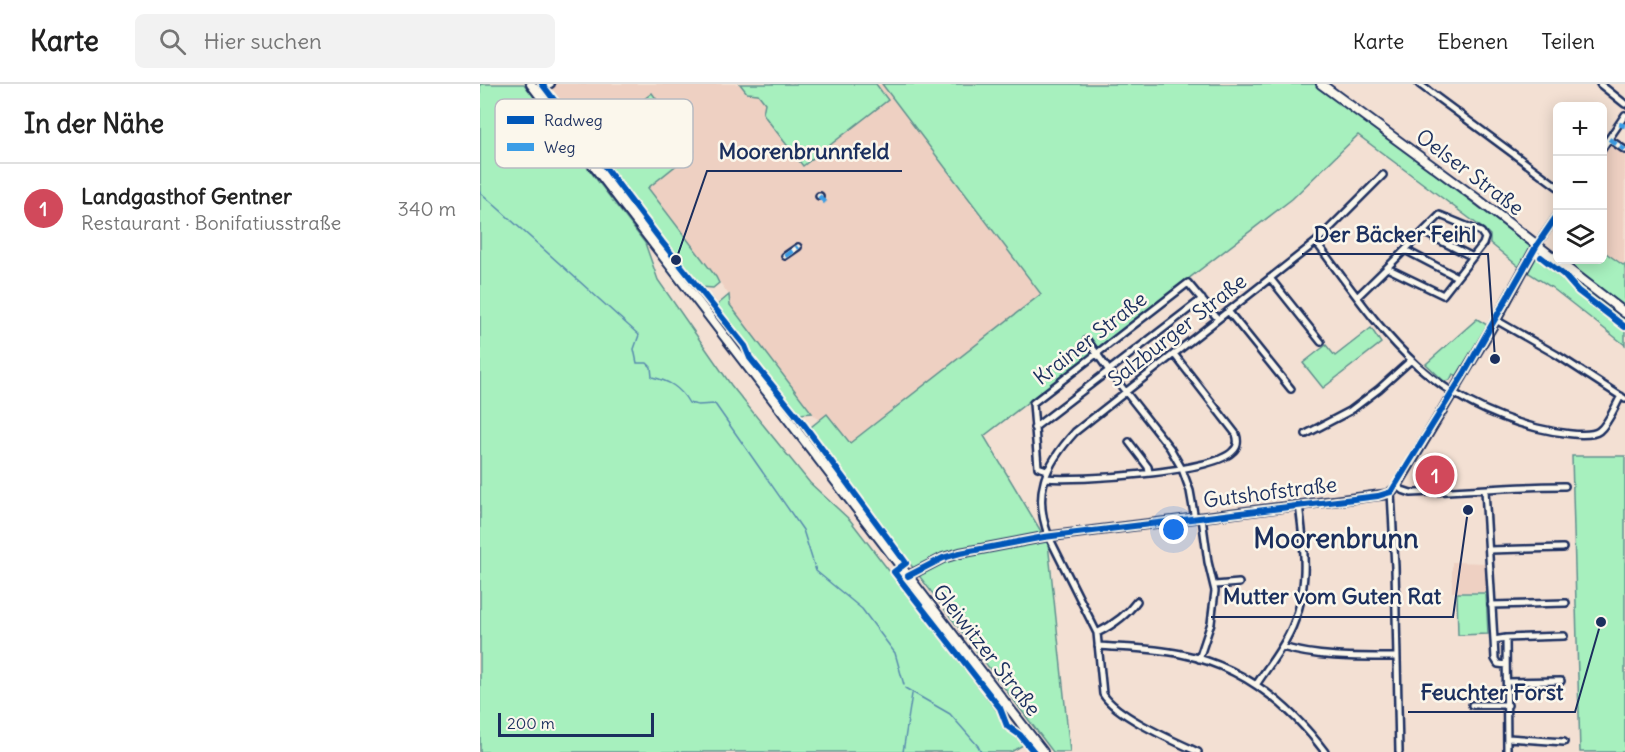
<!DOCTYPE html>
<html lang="de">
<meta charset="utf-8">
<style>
body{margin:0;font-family:Delius,sans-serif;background:#f2f2f2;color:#222}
.controls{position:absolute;right:18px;top:18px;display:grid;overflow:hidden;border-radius:9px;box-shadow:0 3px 15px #0003}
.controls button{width:54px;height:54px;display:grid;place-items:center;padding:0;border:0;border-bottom:2px solid #e0e0e0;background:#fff;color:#222;font:30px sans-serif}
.scale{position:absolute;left:18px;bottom:15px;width:156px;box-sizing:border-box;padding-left:6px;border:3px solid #1b2f5e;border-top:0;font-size:16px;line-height:21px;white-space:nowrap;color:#1b2f5e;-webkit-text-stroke:4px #fbf7ec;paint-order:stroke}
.you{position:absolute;left:694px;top:446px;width:21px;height:21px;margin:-15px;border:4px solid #fff;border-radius:50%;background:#1a73e8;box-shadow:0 0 0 9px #1a73e833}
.badge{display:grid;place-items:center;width:39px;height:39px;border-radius:50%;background:#d1495b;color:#fff;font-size:20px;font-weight:700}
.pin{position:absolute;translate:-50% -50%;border:3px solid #fff;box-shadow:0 2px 6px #0006}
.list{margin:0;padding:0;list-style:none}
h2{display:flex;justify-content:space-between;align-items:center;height:78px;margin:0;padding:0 24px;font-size:26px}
h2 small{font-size:20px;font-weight:400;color:#767676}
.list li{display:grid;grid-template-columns:39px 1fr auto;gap:18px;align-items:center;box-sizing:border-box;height:90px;padding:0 24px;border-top:2px solid #e0e0e0}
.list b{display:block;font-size:22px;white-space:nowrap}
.list p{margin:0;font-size:20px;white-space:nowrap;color:#767676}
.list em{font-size:20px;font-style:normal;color:#767676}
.icon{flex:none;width:33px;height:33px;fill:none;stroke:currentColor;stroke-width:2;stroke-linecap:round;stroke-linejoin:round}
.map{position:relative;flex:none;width:1145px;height:668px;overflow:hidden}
header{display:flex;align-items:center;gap:36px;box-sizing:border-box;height:84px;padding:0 30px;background:#fff;border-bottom:2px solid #e0e0e0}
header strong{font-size:28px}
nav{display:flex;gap:33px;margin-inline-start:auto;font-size:21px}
.search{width:420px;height:54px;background:#f2f2f2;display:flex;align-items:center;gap:15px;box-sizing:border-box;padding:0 21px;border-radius:9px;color:#767676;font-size:22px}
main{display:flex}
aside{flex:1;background:#fff}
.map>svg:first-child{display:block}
</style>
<header>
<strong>Karte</strong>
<div class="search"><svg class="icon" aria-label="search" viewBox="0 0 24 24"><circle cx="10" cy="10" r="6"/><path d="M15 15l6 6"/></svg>Hier suchen</div>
<nav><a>Karte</a><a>Ebenen</a><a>Teilen</a></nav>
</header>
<main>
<aside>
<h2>In der Nähe<small></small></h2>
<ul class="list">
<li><span class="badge">1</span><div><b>Landgasthof Gentner</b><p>Restaurant · Bonifatiusstraße</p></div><em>340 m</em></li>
</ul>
</aside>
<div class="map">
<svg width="1145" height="668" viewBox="0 0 1145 668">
<rect width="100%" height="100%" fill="#f3e0d3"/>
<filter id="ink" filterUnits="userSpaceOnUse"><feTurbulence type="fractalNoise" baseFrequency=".0167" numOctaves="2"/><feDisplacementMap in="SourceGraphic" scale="12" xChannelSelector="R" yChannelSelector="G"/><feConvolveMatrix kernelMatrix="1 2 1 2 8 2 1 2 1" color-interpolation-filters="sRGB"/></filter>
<g filter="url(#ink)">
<path fill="#eed0c2" d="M64,0H260L267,9L278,10L285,19L283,29L408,17L396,0H402L562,210L370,360L347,331L339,336L332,329L250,221L249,211L236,193L168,104L214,67L172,9L108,58Z
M1131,59L1145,68L1144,182L1123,167V72Z
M972,478L1007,479L1008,508H972Z"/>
<path fill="#a7f0be" stroke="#61908e" stroke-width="1.5" d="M0,0H44L165,159L178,196L251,301L330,399L370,436L543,661L531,668H0Z
M260,0H396L408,16L323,82L286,34L283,29L285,19L278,10L267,9Z
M402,0H836L1145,234V261L1071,203L1038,182L1010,159V151L1005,146L878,51L812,115L504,352L568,459L590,668H573L330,348L331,343L347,330L370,359L561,210Z
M172,9L214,67L168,104L236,193L239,199L233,204L221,203L108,58Z
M1123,167L1143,181L1145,180V222L1083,176H1122Z
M249,211L250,221L332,329L319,330L272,273L271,266L236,222Z
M997,235L1007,241L978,292L973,290L970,296L964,297L946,280Z
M891,244L901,259L843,304L823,279L846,261L855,272Z
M1092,372H1145V668H1100Z
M977,509H1006L1008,550L978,551Z"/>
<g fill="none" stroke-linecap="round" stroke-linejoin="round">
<path stroke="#588bad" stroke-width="1.5" d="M0,108L159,251L154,265L157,279H167L171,283L172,293C189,297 200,303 209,319L218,321L235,320L323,446L336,487L382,525L415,569L424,601
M425,604L470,630L498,662L501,668
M423,668L432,610"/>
<path stroke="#c8bdbc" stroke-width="5" stroke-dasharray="5 2.5" stroke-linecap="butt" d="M340,112L346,119"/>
<defs>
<path id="street" d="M939,0L1078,103
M1120,0L1145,20
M58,9L71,0
M1129,55L1145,66
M1122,65L1145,31
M339,112H340
M943,148L993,173
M836,158C902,246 943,315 1057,344C1069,347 1109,355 1119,347C1129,339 1135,322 1141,312
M1057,161L1078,130
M925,166L977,193
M305,172L318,163
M790,194L841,258
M877,213C905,186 933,158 960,131L1001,148L1005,154L1003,160L963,211L907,184
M748,227L811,305
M1016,236L1077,271L1145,315
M607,256L630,288L690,364L702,385L710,407L715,435
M554,344L722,215
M826,350L870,327L899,305L930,277
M649,358L668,383L669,388
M567,386L558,383L553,319L708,199L738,235
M565,394C597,397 733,389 753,367C758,363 758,356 756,350L694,270
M917,402L922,406L931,409C983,407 1033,402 1085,402
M1005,406L1014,556L1026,554L1027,668
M911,408L915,483L919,668
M1009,466L1083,464
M735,501L759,499
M1011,521L1086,519
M617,549C633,541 647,531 657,517
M1026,554L1084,552
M1014,556L1015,575L1018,580L1026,581
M618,562C646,564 674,564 701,570C762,582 809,620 845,668
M802,563C840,574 877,573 916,573
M719,575L731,539L735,507L728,478L722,434
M1027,598L1081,597
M776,601C787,584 800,568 809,550C830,508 825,465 819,421
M992,621H1028
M1028,654L1084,658
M718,668C694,657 636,632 623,610L617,549L569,453C552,409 565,381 595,348L836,158L903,91"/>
<path id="secondary" d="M51,0L563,668
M841,0L996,114L1145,229
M428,492L463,474L480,469L564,453L909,410L917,402L1016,236L1057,161"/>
</defs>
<use href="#street" stroke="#1b2f5e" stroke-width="10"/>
<use href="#secondary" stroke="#1b2f5e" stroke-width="12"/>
<use href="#street" stroke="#fbf7ec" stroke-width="5"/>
<use href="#secondary" stroke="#fbf7ec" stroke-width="8"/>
<path stroke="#3b9de6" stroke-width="4.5" stroke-dasharray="9 4.5" stroke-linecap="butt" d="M1139,40L1145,42
M1129,55L1145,66
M339,112L346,119
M305,172L318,163"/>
<defs>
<path id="cycleway" d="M62,0L182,158L265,262L270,274L325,342L426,479L414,488L520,624L527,642L540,651L554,668
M1061,173L1084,191L1098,207L1145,243
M428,492L463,474L480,469L564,453L898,412L911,408L985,288L1057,161L1078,130"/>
</defs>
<use href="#cycleway" stroke="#fbf7ec" stroke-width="10"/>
<use href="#cycleway" stroke="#0057b8" stroke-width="6"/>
</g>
</g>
<g text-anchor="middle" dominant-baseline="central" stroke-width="5" stroke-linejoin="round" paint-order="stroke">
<g font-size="21" fill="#1b2f5e" stroke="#fbf7ec">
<text transform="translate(990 88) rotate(37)">Oelser Straße</text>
<text transform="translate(697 246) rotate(-38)">Salzburger Straße</text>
<text transform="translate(610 254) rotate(-38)">Krainer Straße</text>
<text transform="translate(790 408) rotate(-7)">Gutshofstraße</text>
<text transform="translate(507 566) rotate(52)">Gleiwitzer Straße</text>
</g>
<g font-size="27" font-weight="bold" fill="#1b2f5e" stroke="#fbf7ec">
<text x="856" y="454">Moorenbrunn</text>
</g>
</g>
<rect x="15" y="15" width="198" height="69" rx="9" fill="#fbf7ec" stroke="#b8bbc1" stroke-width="1.5"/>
<rect x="27" y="32" width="27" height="8" fill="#0057b8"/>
<rect x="27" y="59" width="27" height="8" fill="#3b9de6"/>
<g font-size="16" fill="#1b2f5e">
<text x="64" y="42">Radweg</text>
<text x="64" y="69">Weg</text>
</g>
<path fill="none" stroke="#1b2f5e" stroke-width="2" d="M196 176L227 87H422M1015 275L1008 170H822M988 426L973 533H731M1121 538L1095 628H928"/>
<g fill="#1b2f5e" stroke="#fbf7ec" stroke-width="2">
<circle cx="196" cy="176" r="6"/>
<circle cx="1015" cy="275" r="6"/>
<circle cx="988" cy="426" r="6"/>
<circle cx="1121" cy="538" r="6"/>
</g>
<g font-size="22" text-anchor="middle" font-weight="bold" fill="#1b2f5e" stroke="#fbf7ec" stroke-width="5" stroke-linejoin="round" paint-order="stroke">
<text x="324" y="75">Moorenbrunnfeld</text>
<text x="915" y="158">Der Bäcker Feihl</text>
<text x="852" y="520">Mutter vom Guten Rat</text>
<text x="1012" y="616">Feuchter Forst</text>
</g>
</svg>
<div class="controls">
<button>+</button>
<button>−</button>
<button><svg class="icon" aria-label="layers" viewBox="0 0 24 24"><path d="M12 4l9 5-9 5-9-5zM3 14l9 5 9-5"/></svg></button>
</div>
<div class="scale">200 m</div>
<div class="you"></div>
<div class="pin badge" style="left:955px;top:391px">1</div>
</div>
</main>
